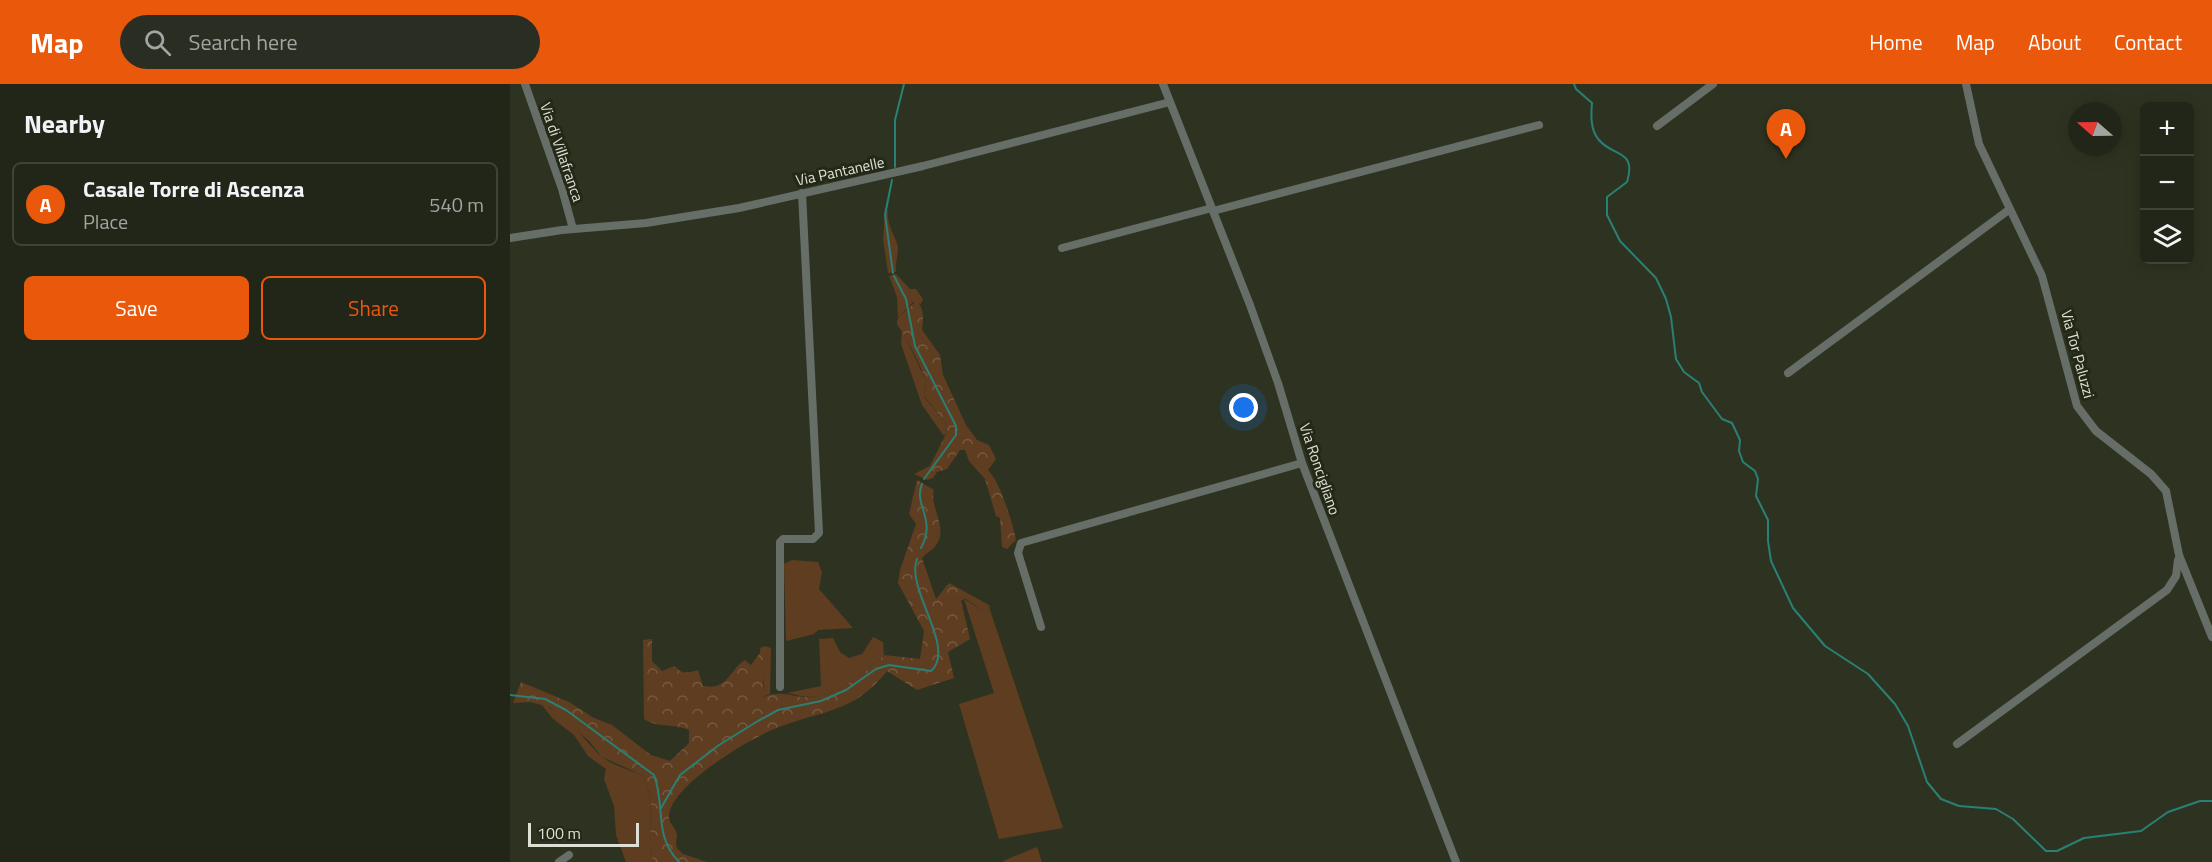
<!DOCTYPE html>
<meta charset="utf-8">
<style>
body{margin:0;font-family:"Titillium Web",sans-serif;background:#2a2e22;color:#f1f3f6}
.controls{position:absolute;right:18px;top:18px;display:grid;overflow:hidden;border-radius:9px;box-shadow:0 3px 15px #0003}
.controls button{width:54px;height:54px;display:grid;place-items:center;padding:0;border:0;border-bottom:2px solid #3f4338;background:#222619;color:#f1f3f6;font:30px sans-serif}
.compass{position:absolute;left:1558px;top:18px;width:54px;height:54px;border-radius:50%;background:#222619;box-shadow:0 3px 15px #0003;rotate:290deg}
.scale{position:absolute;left:18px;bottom:15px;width:111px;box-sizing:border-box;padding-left:6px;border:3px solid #dde0d5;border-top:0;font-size:16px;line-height:21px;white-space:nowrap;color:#dde0d5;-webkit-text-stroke:4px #242917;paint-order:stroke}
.you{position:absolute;left:734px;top:324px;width:21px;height:21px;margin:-15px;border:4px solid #fff;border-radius:50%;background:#1a73e8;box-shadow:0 0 0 9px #1a73e833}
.badge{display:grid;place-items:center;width:39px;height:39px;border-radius:50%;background:#ea580c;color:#fff;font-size:20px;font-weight:700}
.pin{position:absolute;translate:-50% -50px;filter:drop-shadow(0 2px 3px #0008)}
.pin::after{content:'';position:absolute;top:32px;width:21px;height:18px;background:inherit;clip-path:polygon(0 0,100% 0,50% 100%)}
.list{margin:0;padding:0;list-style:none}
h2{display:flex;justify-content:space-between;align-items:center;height:78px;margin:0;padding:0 24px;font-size:26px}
h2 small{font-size:20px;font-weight:400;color:#a2a5a2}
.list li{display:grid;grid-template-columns:39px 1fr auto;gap:18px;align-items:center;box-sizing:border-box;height:84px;margin:0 12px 12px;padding:0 12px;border:2px solid #3f4338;border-radius:9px}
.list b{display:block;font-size:22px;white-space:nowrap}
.list p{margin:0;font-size:20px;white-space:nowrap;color:#a2a5a2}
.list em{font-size:20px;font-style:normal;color:#a2a5a2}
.actions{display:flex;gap:12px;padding:18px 24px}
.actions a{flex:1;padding:14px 0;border:2px solid #ea580c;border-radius:9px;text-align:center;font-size:21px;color:#ea580c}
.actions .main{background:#ea580c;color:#fff}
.icon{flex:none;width:33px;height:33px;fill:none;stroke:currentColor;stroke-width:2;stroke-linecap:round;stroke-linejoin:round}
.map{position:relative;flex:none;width:1702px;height:778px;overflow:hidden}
header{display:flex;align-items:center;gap:36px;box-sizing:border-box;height:84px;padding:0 30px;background:#ea580c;color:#fff}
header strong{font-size:28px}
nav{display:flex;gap:33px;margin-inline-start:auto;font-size:21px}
.search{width:420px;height:54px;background:#2a2e22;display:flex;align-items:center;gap:15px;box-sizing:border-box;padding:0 21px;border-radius:33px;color:#a2a5a2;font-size:22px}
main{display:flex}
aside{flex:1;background:#222619}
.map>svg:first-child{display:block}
</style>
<header>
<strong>Map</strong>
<div class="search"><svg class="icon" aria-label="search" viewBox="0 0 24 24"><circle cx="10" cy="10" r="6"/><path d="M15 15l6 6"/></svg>Search here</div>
<nav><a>Home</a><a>Map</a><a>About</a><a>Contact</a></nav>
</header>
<main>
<aside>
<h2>Nearby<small></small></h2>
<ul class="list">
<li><span class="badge">A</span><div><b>Casale Torre di Ascenza</b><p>Place</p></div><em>540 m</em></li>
</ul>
<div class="actions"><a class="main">Save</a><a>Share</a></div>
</aside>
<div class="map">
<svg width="1702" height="778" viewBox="0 0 1702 778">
<defs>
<pattern id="forest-crowns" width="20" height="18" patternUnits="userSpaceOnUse" patternTransform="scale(1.5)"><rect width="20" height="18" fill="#5f3d20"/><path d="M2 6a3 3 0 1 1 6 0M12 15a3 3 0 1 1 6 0" fill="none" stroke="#765940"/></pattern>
</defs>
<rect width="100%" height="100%" fill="#2e3321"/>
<path fill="#5f3d20" d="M375,127H378C376,142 388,156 388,164C388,172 385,179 386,188L378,189L373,155Z
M386,190L400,205H406L413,215L411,220L403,218L388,234L387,213L379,192Z
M392,246L416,297L414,313L435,338L437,348L434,352L412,321L391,260Z
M282,476L308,478L312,488L309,505L343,544L308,546L304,550L276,557L274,480Z
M454,515L474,527L480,526L553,744L489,755L449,620L484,609Z
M363,553L373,558L374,571C354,588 328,613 300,613C293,613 284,610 277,609L311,602L309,555L323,554L330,568L339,574L352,570Z
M255,562L261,564L260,610L252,613L254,601L250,564Z
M32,621C56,628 73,655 90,671C100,681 121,686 134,692L141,717L140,763L143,778H116L106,751L104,722L94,695L96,685L78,672L64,651L42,634Z
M527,763L532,778H494L493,777Z"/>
<path fill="url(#forest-crowns)" d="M406,217C415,224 413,236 412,246L430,271L433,291L456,341L467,356L479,361L486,375L478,386C490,397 503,440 506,456L497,465L492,463L490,434L486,432L475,395L459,377L455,366H450L437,385L427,388L423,394L417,396L404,390L420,382L437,348L435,338L414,312C415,308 416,302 416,298C414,288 394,248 387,241L388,234Z
M407,396L424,406C419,422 439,445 426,461C423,466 416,469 412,474L426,515L439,499L479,521L480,526L474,527L456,515L451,516L460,555L438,568L444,594L407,606L377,587C343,631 308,626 262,646C236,657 162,701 159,731C158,740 166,743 167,751C167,756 165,759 167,764L173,770L197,778H143L140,763L141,717L134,692L92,673L79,657L41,624L21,618L3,619L11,598L59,618L84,634L102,641L141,671L160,677L179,659V646C163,639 147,644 134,635L133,556L142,555V577L152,587L165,582C172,591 178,589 188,586L193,602C218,607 219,586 235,576L241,581L252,566L254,568L253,613C274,605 284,615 303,613C331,610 353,589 374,571L410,575L414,547L388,499L390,486L406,440L399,430Z"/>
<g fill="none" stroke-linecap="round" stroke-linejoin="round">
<path stroke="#298075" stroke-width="2" d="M1064,0L1066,5L1082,19C1081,30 1080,46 1089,56C1103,73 1127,65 1117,98L1097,113V131L1110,157L1146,194L1156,215L1161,233L1166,275L1174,288L1189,299L1192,308L1212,335L1222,339L1230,356L1229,367L1233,378L1245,387L1248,395L1246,412L1258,436V457L1261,477L1283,524L1315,562L1358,590L1385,620L1398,642L1417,698L1431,715L1449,722L1486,725L1503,735L1536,767H1547L1574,754L1631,747L1658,728L1690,717H1702
M385,83V36L394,0
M382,96L375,131L383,189
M384,192L396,215L405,262L446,342V351L414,395
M411,464C427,435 403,421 412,400
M0,611L35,615L56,626L144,691C156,723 143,751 169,778
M151,724L170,691L209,661L248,637L268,626L311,617L336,606L366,585L379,581L421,587C447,564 395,505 407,475"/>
<path stroke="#666e67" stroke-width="8" d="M15,0L52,105L63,145
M653,0L740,221L768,299L792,379L946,778
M1456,0L1469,60L1532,192L1567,322L1586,347L1641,390L1656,407L1669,471L1702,553
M1147,42L1203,0
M703,127L1029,41
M0,154L52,146L136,139L229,124L413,82L660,18
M552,164L702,124
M1278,289L1500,125
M531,543L508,469L511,459L792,379
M270,603V458L273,455H303L309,449L292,109
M1447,660L1657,506L1666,492L1668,476
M49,778L59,771"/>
</g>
<g text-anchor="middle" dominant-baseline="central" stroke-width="6" stroke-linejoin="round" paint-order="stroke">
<g font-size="15" fill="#dde0d5" stroke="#242917">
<text transform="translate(52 68) rotate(71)">Via di Villafranca</text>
<text transform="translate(330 87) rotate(-12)">Via Pantanelle</text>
<text transform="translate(1568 270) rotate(75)">Via Tor Paluzzi</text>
<text transform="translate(810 385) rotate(71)">Via Roncigliano</text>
</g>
</g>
</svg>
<div class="controls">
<button>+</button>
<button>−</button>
<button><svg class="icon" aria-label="layers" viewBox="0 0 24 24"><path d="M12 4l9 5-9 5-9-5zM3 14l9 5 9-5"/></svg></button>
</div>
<svg class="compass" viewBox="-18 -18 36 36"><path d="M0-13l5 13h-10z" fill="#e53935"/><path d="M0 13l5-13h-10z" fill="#a2a5a2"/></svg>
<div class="scale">100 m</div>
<div class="you"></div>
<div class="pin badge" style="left:1276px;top:75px">A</div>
</div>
</main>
